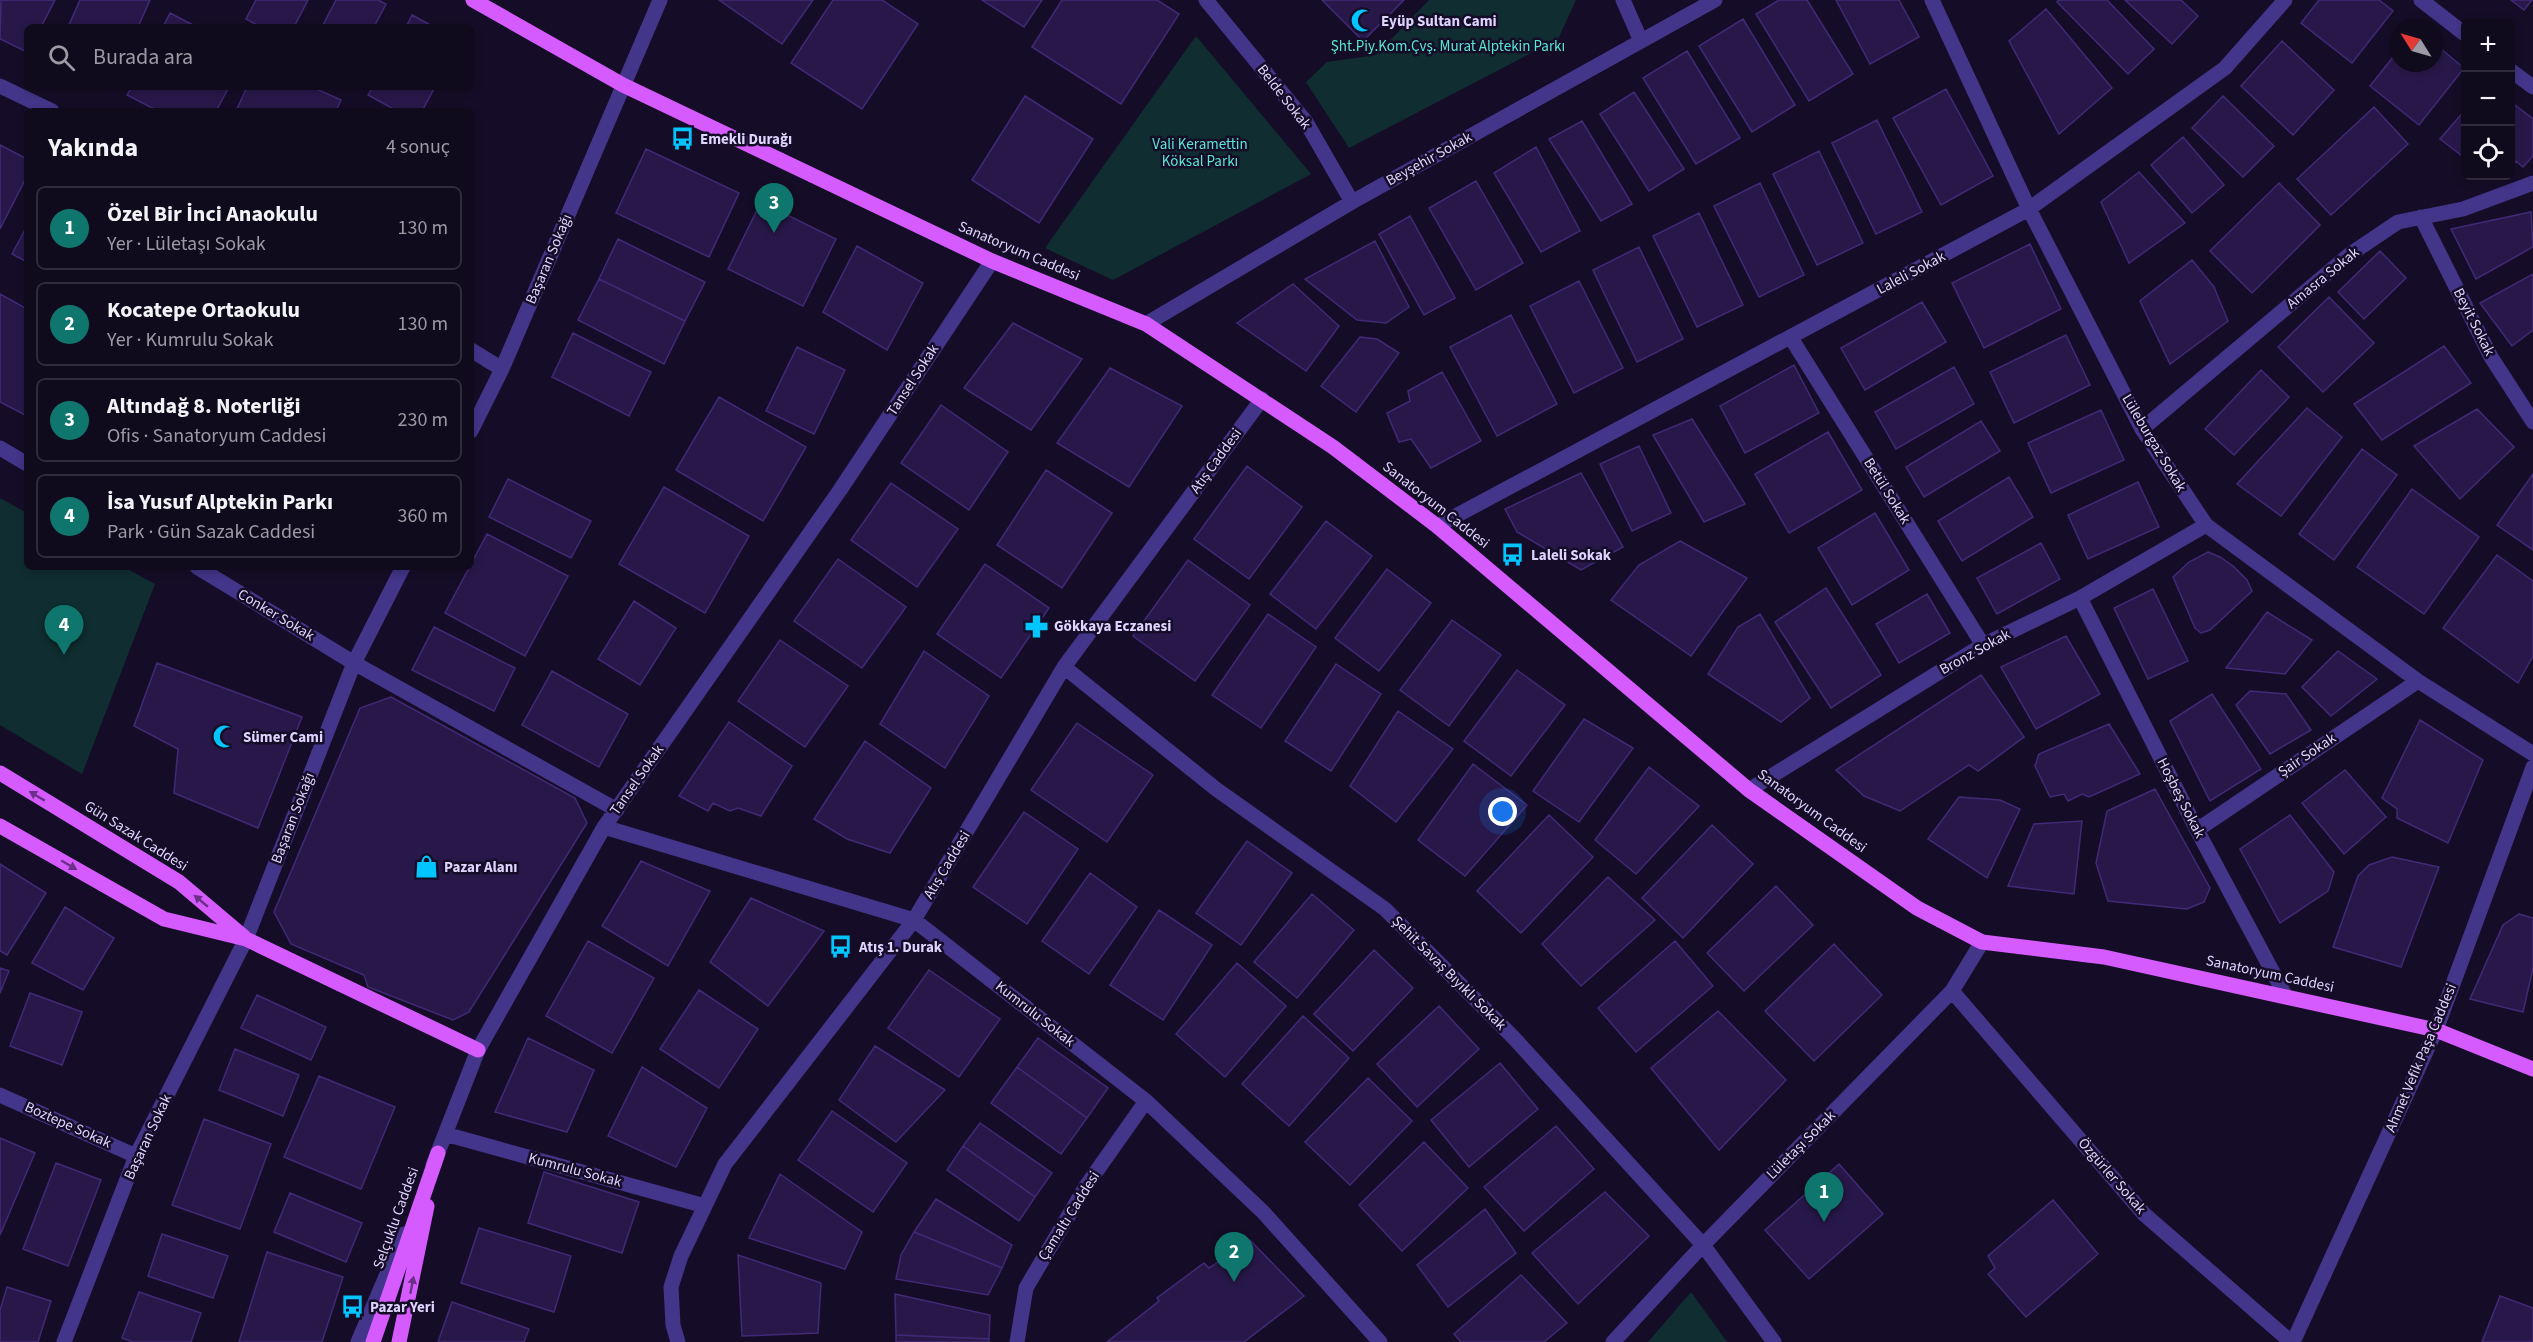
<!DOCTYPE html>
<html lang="tr">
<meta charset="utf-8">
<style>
body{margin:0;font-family:"Source Sans 3",sans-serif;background:#1e182a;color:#f1f3f6}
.controls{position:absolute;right:18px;top:18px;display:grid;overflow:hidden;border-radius:9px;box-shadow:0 3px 9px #0003}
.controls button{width:54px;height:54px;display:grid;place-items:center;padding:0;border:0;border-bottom:2px solid #302b3b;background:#100a1d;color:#f1f3f6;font:30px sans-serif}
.compass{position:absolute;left:2389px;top:18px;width:54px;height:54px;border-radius:50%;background:#100a1d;box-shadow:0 3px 9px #0003;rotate:307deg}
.you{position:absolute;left:1503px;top:812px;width:21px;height:21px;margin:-15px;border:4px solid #fff;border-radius:50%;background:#1a73e8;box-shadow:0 0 0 9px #1a73e833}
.badge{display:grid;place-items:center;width:39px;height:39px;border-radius:50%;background:#0f766e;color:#fff;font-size:20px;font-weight:700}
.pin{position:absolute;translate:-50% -50px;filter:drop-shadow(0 2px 3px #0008)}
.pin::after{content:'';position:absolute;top:32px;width:21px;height:18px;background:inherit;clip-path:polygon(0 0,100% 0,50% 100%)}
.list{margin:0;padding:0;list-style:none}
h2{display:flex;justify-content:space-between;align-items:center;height:78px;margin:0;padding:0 24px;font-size:26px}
h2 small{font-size:20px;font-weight:400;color:#9c9aa4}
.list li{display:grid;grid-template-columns:39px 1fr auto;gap:18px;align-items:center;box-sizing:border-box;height:84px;margin:0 12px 12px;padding:0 12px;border:2px solid #302b3b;border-radius:9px}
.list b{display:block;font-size:22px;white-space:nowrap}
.list p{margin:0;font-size:20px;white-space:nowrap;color:#9c9aa4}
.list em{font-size:20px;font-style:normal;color:#9c9aa4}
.icon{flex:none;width:33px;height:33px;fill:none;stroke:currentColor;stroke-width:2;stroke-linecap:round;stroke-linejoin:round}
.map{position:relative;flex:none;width:2533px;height:1342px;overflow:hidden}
.search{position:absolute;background:#100a1d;box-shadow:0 3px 9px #0003;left:24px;top:24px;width:450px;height:66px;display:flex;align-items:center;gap:15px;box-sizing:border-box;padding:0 21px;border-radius:9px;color:#9c9aa4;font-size:22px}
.panel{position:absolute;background:#100a1d;box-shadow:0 3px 9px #0003;left:24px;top:108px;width:450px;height:462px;border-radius:9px}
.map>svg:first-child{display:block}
</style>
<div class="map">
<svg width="2533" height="1342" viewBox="0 0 2533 1342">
<rect width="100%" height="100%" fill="#150d27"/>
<path fill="#102e32" d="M1429,0H1576L1558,39L1349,148L1306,82L1327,62L1376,55Z
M1196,36L1311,174L1113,280L1045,248Z
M0,498L27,513V567H124L155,584L82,774L0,725Z
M1691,1292L1727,1342H1648Z"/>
<path fill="#281849" stroke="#422977" stroke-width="1.5" d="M1,0H55L41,27H27V52L0,39Z
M80,0H150L138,27H68Z
M256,0H308L294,27H261L246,19Z
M336,0H378L386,4L374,27H322Z
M719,0H813L782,44Z
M833,0H882L918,24L862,109L791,63Z
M982,0H1042L1024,27Z
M1062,0H1157L1179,14L1121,104L1032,47Z
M1322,0H1404L1363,41Z
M1779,0H1807L1853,74L1809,101L1756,14Z
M1836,0H1899L1919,37L1870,64Z
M2059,0H2107L2154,49L2128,74L2057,2Z
M2125,0H2181L2198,16L2172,44Z
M2319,0H2379L2393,11L2352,63L2301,23Z
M2511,0H2532L2524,10Z
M2046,9L2112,88L2059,134L2009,41Z
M170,13L197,27H163Z
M412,15L434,27H406Z
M1743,19L1795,105L1752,132L1699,46Z
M2282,41L2334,90L2293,135L2241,86Z
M2434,43L2464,68L2419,125L2370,86L2398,51V63H2434Z
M1687,51L1740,138L1696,164L1643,78Z
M132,87H229L216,111H158L127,95Z
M247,87H312L341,100L336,111H236Z
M373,87H435L422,111H397L368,95Z
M1946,89L1993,176L1941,205L1893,118Z
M1634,92L1684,169L1649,191L1600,114Z
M1025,96L1093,139L1039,223L972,180Z
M2223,96L2274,146L2243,177L2192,128Z
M2510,101L2533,119V156L2523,167L2516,161L2510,168Z
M2374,107L2408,144L2331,215L2297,179Z
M2466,109V159L2440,139Z
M1877,120L1922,212L1876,234L1832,143Z
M1582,121L1632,204L1601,221L1549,139Z
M2183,137L2224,185L2192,213L2151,165Z
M0,145L27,159V176L0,229Z
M1536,147L1580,231L1541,252L1494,173Z
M646,149L739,193L709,257L616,213Z
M1819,151L1863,243L1817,265L1773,174Z
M2139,172L2185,223L2129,263L2101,202Z
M1476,181L1523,263L1476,290L1429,208Z
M1760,183L1804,275L1759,297L1714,206Z
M2279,183L2320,225L2252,293L2210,251Z
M761,202L836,239L803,306L728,269Z
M2531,212L2533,247L2476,279L2451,229Z
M1699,213L1743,305L1697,327L1653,236Z
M1410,216L1455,298L1424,315L1379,234Z
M27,226V262L12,254Z
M618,239L705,282L685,321L599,279Z
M1375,241L1409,307L1386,323L1357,320L1305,279Z
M2030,244L2061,309L1984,348L1952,283Z
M857,246L923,283L887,350L823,312Z
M1639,247L1683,339L1637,362L1593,270Z
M2380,251L2406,278L2364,319L2338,292Z
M2192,260L2214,287L2228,321L2170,364L2140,301Z
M2533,274V330L2512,346L2480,303Z
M599,279L685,321L664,364L578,320Z
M1579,281L1623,368L1574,393L1530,306Z
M1293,284L1339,326L1306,371L1237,323Z
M0,294L27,309V416L0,402Z
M2329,297L2374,343L2323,392L2278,347Z
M1922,302L1946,342L1865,390L1841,348Z
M1511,315L1557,404L1497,436L1450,347Z
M1013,323L1082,359L1031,430L964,388Z
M573,333L651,372L629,416L552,377Z
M2066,335L2090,385L2014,423L1990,372Z
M1360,337L1377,339L1399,353L1356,412L1321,386Z
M2444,346L2471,383L2382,440L2354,404Z
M797,347L845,370L814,434L766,411Z
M1794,365L1819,413L1745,453L1720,406Z
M1954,367L1974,404L1896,449L1875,412Z
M1110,368L1182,406L1129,487L1057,443Z
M2261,370L2289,397L2234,455L2205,429Z
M1442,372L1481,441L1431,468L1411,439L1399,442L1387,413L1410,401L1408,391Z
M719,397L806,447L763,521L676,470Z
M941,405L1008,452L969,510L901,463Z
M2307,408L2342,437L2281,516L2237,484Z
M2477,409L2514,447L2460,499L2414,446Z
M2101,410L2124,460L2051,493L2028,443Z
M1692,419L1745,504L1704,522L1653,435Z
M1981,421L2000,451L1924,497L1906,467Z
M1828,432L1862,490L1789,533L1755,474Z
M1639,446L1671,513L1632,531L1600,464Z
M2362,449L2397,475L2334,560L2299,534Z
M1247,466L1302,507L1249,579L1194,539Z
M1046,470L1112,513L1062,588L997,545Z
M1581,473L1623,547L1581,570L1517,532L1505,509Z
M2533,474V550L2497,525Z
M2009,477L2033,517L1962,561L1938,521Z
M508,479L591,521L571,558L489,517Z
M2138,482L2159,527L2088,559L2068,515Z
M891,483L958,529L917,587L851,540Z
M664,487L749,536L705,613L619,564Z
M2412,489L2479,537L2424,614L2357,567Z
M1875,513L1909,570L1852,605L1818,548Z
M1326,521L1372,556L1316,629L1270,594Z
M487,534L568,576L525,656L445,613Z
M1680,541L1747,578L1691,656L1611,600L1639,565Z
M2041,543L2060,579L1997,614L1977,578Z
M2208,552L2220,557L2233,566L2247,580L2252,591L2210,630L2201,633L2195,628L2173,577L2189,562Z
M2497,555L2533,581V656L2518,683L2443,628Z
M838,559L906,607L862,668L794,621Z
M1188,560L1250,605L1195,681L1133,636Z
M985,564L1049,608L1001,678L937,634Z
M1387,569L1431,603L1379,671L1335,638Z
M1826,588L1881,675L1831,708L1775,622Z
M2153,589L2188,661L2148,679L2114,608Z
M1927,594L1950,633L1899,663L1876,624Z
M634,601L676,628L640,685L598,659Z
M2267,612L2312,640L2285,674L2226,668Z
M1268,614L1316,647L1261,728L1212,695Z
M1760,614L1810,698L1781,722L1708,674L1738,627Z
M1452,620L1501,655L1449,726L1400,690Z
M434,627L515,668L494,711L412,670Z
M2066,636L2100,694L2036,729L2001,667Z
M780,640L848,686L805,747L738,701Z
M924,651L989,696L945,768L880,724Z
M2338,651L2377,679L2331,716L2302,687Z
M157,663L302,717L258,828L174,793L178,749L134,726Z
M1336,664L1381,694L1331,771L1285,741Z
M1517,670L1565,705L1511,776L1464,741Z
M552,671L628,714L599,767L522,725Z
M1981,675L2024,737L1978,771L1969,765L1900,811L1864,796L1836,770Z
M2250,691L2286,694L2311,730L2270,754L2236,705Z
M2212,694L2261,769L2210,801L2170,721Z
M391,697L575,798L587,823L469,1012L453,1020L368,987L364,975L291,944L274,912L360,708Z
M1398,711L1453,749L1396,822L1350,786Z
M1584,719L1633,748L1579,822L1533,791Z
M2420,720L2483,760L2448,843L2397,818V809L2382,798Z
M729,722L792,766L761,816L738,808L730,811L713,803L708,811L679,796Z
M1077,723L1153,775L1107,842L1031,790Z
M2109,724L2140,774L2089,797L2082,794L2068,801L2064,794L2050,797L2035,766L2039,754Z
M865,741L931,788L890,853L847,839L814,819Z
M1473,764L1527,805L1465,876L1418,840Z
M1649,767L1699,806L1636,874L1595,840Z
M2345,770L2386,817L2344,854L2302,803Z
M2155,789L2210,888L2204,902L2187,909L2108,901L2096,863L2107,811Z
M1959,797L2000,800L2020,809L1987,878L1928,839Z
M1024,812L1078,849L1027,924L973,887Z
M1549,815L1593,857L1521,933L1477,891Z
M2290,815L2334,872L2328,891L2280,923L2240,849Z
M2082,821L2074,894L2008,886L2034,824Z
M1712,825L1753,864L1683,938L1642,898Z
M1247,841L1292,873L1241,945L1196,913Z
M2392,857L2439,867L2401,967L2333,947L2358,876L2369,865Z
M641,861L710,891L668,966L602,926Z
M0,864L46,893L7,955L0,951Z
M1090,873L1137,907L1089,974L1042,941Z
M1608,877L1655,920L1581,986L1542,944Z
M1776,886L1813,925L1744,991L1707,953Z
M1312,894L1354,930L1297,998L1254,962Z
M751,898L824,931L768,1006L710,962Z
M65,907L114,938L83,990L32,963Z
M1159,910L1212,945L1163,1020L1110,985Z
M2519,914L2533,918V968L2523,1012L2470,999L2503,925Z
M588,941L654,978L612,1053L546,1016Z
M1675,941L1713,986L1636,1052L1598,1008Z
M1834,944L1882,995L1814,1061L1765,1011Z
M1374,950L1413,988L1353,1051L1314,1014Z
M1237,963L1286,1006L1225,1077L1176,1034Z
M0,968L9,971L0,993Z
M929,970L1000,1019L959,1077L888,1028Z
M699,990L758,1029L719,1088L660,1049Z
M30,993L82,1012L62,1065L10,1046Z
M257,995L326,1027L311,1060L241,1028Z
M1439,1006L1479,1049L1417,1107L1377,1064Z
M1718,1011L1786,1080L1719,1150L1651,1068Z
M1303,1016L1349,1058L1289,1126L1242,1084Z
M528,1038L594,1070L567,1132L495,1112Z
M1038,1038L1108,1088L1087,1118L1017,1067Z
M875,1046L945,1090L896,1142L839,1100Z
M235,1049L299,1075L283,1116L219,1090Z
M1500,1063L1538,1109L1469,1167L1431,1120Z
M642,1067L707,1108L676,1167L608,1136Z
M1017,1067L1087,1118L1061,1154L991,1103Z
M319,1076L395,1107L361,1189L284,1157Z
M1368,1078L1412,1121L1350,1185L1305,1142Z
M832,1111L907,1163L873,1212L798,1160Z
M204,1119L271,1144L240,1229L172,1205Z
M980,1123L1052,1173L1035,1197L963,1146Z
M1556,1126L1594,1169L1524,1231L1484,1187Z
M0,1138L35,1153L0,1235Z
M1424,1142L1468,1188L1402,1251L1359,1205Z
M963,1146L1035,1197L1019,1221L947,1170Z
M56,1163L101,1180L68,1266L23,1249Z
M1839,1164L1883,1214L1809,1279L1765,1230Z
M544,1172L639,1202L622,1253L528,1223Z
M780,1174L862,1232L845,1269L749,1238Z
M1605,1192L1649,1236L1578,1304L1532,1253Z
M290,1193L362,1223L346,1262L274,1232Z
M936,1199L1012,1245L1002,1268L914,1232Z
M2053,1200L2098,1254L2026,1317L1988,1274L1995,1268L1988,1256Z
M1485,1209L1516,1253L1448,1307L1417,1265Z
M479,1228L571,1256L554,1312L461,1283Z
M914,1232L1002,1268L988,1295L896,1279L901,1255Z
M162,1234L228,1256L213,1298L148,1276Z
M1250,1240L1304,1296L1244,1342H1107L1159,1301L1157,1298L1204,1263L1209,1268Z
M267,1252L343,1277L322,1342H239Z
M738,1255L821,1283L818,1333L742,1336Z
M1521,1275L1567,1323L1544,1342H1461L1454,1334Z
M7,1287L51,1301L38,1342H0V1310Z
M139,1292L201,1313L191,1342H133L122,1338Z
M895,1294L990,1315L989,1339L896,1335Z
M2500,1296L2533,1308V1342H2482Z
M452,1302L529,1329L524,1342H438Z
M896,1335L989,1339V1342H896Z"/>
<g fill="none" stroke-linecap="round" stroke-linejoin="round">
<path stroke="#433589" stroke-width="15" d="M1206,0L1306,122L1352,202
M1623,0L1641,41
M1932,0L2029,209L2142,429L2206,525L2418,681L2533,754
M2421,0L2466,35
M2510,70L2533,87
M0,86L52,111
M2421,217L2491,357L2533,422
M1146,324L1352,202L1715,0
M1791,338L1983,645
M471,350L502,369
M2142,429L2349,255L2398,222L2463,209L2533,183
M471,431L502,369L660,0
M0,448L27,464
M1437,526L2029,209L2225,68L2285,0
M197,567L354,663L617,810
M2080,598L2197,830L2285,995
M1064,667L1216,789L1385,909L1513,1037L1703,1245L1774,1342
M1749,790L1983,645L2080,598L2206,525
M604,827L914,920L1146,1101L1263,1212L1380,1342
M2197,830L2418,681
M1952,991L2144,1214L2291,1342
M0,1095L136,1156
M445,1134L705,1206
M433,1165L478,1050L604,827L840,490L992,261
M64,1342L136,1156L246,939L354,663L403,567
M358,1342L404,1234
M678,1342L673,1325L671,1287L681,1256L725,1164L914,920L1064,667L1262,399
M1017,1342L1026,1288L1086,1186L1146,1101
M1613,1342L1703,1245L1952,991L1982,942
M2293,1342L2436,1030L2533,767"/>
<path stroke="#d65bff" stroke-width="15" d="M473,0L623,85L992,261L1146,324L1333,447L1437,526L1749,790L1917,908L1982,942L2104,957L2436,1030L2533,1069
M0,773L179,882L244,937
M0,826L164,919L246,939L478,1050
M373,1342L438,1153
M399,1342L427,1206"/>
</g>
<defs><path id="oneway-solid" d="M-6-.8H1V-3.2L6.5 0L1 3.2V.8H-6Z" transform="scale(1.5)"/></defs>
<g fill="#6c3088">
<use href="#oneway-solid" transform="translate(37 796) rotate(-149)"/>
<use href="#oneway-solid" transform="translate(69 865) rotate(30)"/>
<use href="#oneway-solid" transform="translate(201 901) rotate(-140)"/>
<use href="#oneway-solid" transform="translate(412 1285) rotate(-79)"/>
</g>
<defs>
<symbol id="mosque-bare" viewBox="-9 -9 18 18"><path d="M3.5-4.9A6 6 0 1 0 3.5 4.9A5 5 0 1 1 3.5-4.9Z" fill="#00c5ff" stroke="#150d27" stroke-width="2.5" paint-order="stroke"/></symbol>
<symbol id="bus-bare" viewBox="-9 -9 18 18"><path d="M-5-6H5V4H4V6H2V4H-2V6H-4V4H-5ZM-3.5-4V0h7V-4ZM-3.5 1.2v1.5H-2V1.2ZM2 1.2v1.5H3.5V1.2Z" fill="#00c5ff" stroke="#150d27" stroke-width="2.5" paint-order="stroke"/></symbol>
<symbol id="pharmacy-bare" viewBox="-9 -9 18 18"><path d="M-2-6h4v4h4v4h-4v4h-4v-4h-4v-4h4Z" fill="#00c5ff" stroke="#150d27" stroke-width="2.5" paint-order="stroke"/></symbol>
<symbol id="shop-bare" viewBox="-9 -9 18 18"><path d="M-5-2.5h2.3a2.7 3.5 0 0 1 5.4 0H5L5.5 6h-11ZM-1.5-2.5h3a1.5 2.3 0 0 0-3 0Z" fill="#00c5ff" stroke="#150d27" stroke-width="2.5" paint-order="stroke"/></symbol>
</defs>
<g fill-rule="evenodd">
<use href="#mosque-bare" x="1346" y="4" width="33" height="33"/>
<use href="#bus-bare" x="666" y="122" width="33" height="33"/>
<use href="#bus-bare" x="1496" y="538" width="33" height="33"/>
<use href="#pharmacy-bare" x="1020" y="610" width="33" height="33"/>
<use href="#mosque-bare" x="208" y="720" width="33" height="33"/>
<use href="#shop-bare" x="410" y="850" width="33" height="33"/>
<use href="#bus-bare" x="824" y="930" width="33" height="33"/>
<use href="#bus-bare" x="336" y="1290" width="33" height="33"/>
</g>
<g text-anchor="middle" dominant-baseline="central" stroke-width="5" stroke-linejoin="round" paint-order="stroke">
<g font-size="15" font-weight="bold" fill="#ded4ff" stroke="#150d27" text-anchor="start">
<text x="1381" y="21">Eyüp Sultan Cami</text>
<text x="700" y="139">Emekli Durağı</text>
<text x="1531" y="555">Laleli Sokak</text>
<text x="1054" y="626">Gökkaya Eczanesi</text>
<text x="243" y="737">Sümer Cami</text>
<text x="444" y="867">Pazar Alanı</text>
<text x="859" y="947">Atış 1. Durak</text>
<text x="370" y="1307">Pazar Yeri</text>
</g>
<g font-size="15" fill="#57e8d6" stroke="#150d27">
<text x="1448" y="46">Şht.Piy.Kom.Çvş. Murat Alptekin Parkı</text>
<text x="1200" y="144">Vali Keramettin<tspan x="1200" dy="17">Köksal Parkı</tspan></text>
</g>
<g font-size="15" fill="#ded4ff" stroke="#150d27">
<text transform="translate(1284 97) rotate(52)">Belde Sokak</text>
<text transform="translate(1429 159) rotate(-29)">Beyşehir Sokak</text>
<text transform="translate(1019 251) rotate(23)">Sanatoryum Caddesi</text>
<text transform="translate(549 259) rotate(-67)">Başaran Sokağı</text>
<text transform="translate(1911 273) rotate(-28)">Laleli Sokak</text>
<text transform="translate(2323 278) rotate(-39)">Amasra Sokak</text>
<text transform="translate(2474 322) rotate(63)">Beyit Sokak</text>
<text transform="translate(913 380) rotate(-57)">Tansel Sokak</text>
<text transform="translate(2154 443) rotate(59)">Lüleburgaz Sokak</text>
<text transform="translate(1216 461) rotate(-54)">Atış Caddesi</text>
<text transform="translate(1887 491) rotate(58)">Betül Sokak</text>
<text transform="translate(1436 505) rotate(38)">Sanatoryum Caddesi</text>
<text transform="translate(276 615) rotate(31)">Conker Sokak</text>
<text transform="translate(1975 652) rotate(-29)">Bronz Sokak</text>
<text transform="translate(2307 755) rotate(-34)">Şair Sokak</text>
<text transform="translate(637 780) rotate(-55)">Tansel Sokak</text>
<text transform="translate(2181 798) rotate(63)">Hoşbeş Sokak</text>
<text transform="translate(1812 811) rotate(36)">Sanatoryum Caddesi</text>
<text transform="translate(293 818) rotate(-69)">Başaran Sokağı</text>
<text transform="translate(136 836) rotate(32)">Gün Sazak Caddesi</text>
<text transform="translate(947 865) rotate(-59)">Atış Caddesi</text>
<text transform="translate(1449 973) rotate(45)">Şehit Savaş Bıyıklı Sokak</text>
<text transform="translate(2270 974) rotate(12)">Sanatoryum Caddesi</text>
<text transform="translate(1035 1014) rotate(38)">Kumrulu Sokak</text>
<text transform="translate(2421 1058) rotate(-67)">Ahmet Vefik Paşa Caddesi</text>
<text transform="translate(68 1125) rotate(24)">Boztepe Sokak</text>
<text transform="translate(148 1137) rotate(-65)">Başaran Sokak</text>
<text transform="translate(1801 1145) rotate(-45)">Lületaşı Sokak</text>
<text transform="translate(575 1170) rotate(15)">Kumrulu Sokak</text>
<text transform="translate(2112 1176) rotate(49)">Özgürler Sokak</text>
<text transform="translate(1069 1216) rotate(-58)">Çamaltı Caddesi</text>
<text transform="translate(396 1218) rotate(-70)">Selçuklu Caddesi</text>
</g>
</g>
</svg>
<div class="controls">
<button>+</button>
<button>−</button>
<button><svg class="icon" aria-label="locate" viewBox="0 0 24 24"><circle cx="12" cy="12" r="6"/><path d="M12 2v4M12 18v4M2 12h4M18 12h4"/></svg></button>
</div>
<svg class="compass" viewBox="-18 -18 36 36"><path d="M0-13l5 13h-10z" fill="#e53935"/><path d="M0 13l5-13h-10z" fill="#9c9aa4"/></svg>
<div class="you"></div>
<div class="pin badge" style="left:1824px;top:1222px">1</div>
<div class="pin badge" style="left:1234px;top:1282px">2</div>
<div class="pin badge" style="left:774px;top:233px">3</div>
<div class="pin badge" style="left:64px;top:655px">4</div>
<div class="search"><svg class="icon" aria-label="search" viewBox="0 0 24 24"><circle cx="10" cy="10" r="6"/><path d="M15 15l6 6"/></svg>Burada ara</div>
<section class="panel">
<h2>Yakında<small>4 sonuç</small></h2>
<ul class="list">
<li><span class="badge">1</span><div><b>Özel Bir İnci Anaokulu</b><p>Yer · Lületaşı Sokak</p></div><em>130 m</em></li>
<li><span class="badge">2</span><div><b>Kocatepe Ortaokulu</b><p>Yer · Kumrulu Sokak</p></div><em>130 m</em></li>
<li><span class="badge">3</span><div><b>Altındağ 8. Noterliği</b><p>Ofis · Sanatoryum Caddesi</p></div><em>230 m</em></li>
<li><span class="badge">4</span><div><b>İsa Yusuf Alptekin Parkı</b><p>Park · Gün Sazak Caddesi</p></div><em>360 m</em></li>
</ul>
</section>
</div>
